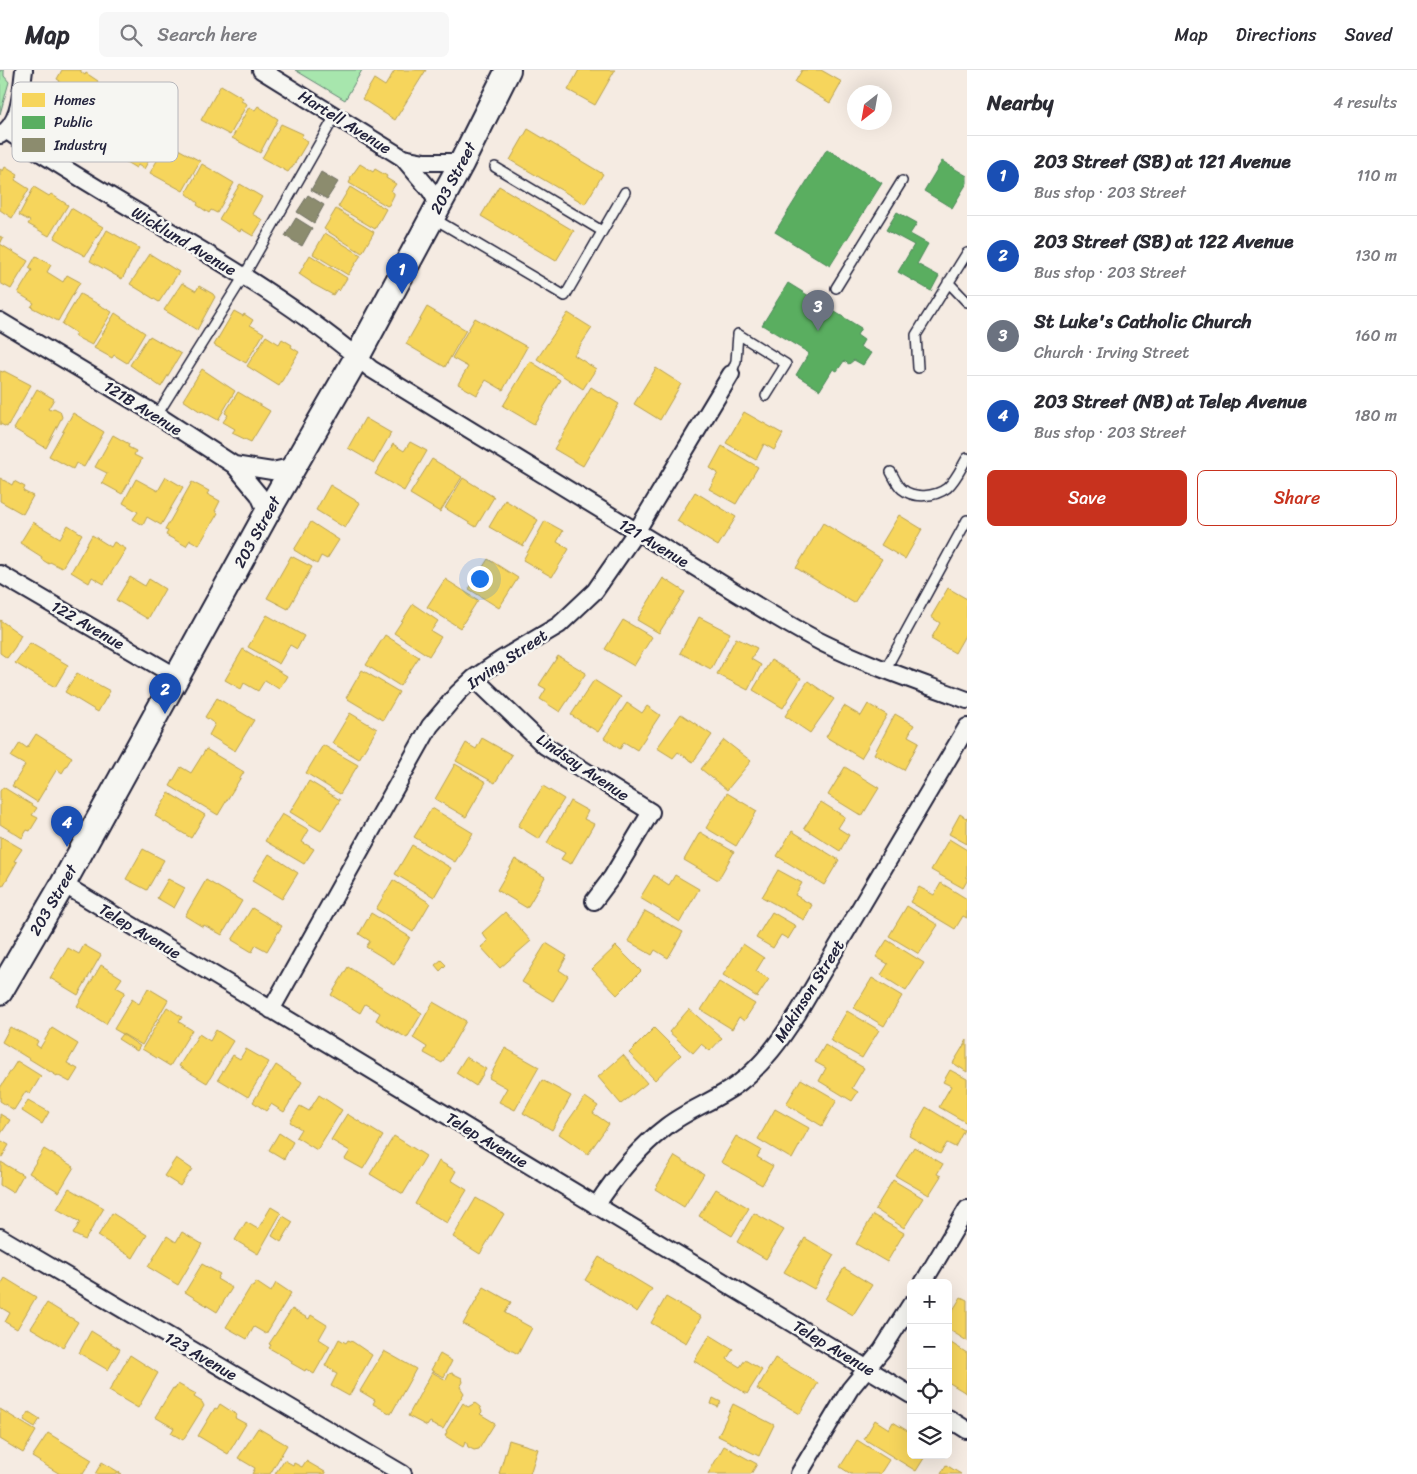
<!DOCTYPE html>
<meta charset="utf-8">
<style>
body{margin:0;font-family:Sriracha,sans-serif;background:#f7f7f7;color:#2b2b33}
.controls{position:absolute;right:15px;bottom:15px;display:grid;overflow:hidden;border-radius:8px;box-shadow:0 5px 20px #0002}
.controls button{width:45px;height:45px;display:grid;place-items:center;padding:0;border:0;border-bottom:1px solid #e1e1e2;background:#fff;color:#2b2b33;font:25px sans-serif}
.compass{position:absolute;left:847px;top:15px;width:45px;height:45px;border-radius:50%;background:#fff;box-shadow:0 5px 20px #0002;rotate:211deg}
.you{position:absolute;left:479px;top:508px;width:18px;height:18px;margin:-12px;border:4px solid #fff;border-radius:50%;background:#1a73e8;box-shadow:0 0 0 8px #1a73e833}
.badge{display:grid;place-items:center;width:32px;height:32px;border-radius:50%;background:#c8321e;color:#fff;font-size:16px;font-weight:700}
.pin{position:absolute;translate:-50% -41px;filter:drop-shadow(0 1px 2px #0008)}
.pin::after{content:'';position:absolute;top:26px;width:18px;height:15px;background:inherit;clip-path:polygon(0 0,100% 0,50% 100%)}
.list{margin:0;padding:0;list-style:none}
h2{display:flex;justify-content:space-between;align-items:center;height:65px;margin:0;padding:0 20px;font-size:21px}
h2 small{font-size:16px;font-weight:400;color:#7c7c81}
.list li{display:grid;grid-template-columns:32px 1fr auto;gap:15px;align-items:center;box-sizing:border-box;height:80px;padding:0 20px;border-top:1px solid #e1e1e2}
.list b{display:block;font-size:19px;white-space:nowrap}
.list p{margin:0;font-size:16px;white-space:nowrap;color:#7c7c81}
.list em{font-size:16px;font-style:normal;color:#7c7c81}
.actions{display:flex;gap:10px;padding:15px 20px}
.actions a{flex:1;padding:11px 0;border:1px solid #c8321e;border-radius:8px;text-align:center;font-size:18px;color:#c8321e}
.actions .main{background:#c8321e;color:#fff}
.icon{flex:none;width:28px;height:28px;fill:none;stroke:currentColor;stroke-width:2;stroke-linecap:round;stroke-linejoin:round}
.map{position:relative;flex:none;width:967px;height:1404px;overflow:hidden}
header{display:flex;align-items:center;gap:30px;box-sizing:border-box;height:70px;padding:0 25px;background:#fff;border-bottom:1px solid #e1e1e2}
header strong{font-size:24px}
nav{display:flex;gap:28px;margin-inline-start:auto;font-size:18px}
.search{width:350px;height:45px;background:#f7f7f7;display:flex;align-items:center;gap:12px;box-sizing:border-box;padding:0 18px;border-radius:8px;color:#7c7c81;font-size:19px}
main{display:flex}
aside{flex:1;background:#fff}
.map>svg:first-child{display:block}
</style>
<header>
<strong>Map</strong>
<div class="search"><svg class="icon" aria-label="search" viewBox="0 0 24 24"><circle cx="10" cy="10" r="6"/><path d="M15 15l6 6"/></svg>Search here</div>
<nav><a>Map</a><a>Directions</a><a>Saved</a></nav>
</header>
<main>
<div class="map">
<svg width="967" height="1404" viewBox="0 0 967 1404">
<rect width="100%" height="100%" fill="#f5ebe2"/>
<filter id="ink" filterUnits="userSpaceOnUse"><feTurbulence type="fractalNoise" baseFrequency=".02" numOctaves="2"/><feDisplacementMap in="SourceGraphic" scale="10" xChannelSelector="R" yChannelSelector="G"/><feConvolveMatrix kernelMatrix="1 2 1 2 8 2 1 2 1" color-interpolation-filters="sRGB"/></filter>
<g filter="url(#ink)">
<path fill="#a7e6ad" stroke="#648474" d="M0,0H4V6L9,12L0,44Z
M295,0H362L345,30Z"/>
<path fill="#f6d55c" stroke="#b69f52" d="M62,0H81V2L85,5L86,3L98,11L72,57L46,42L54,26L51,25L60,11L57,9Z
M395,0H426L395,50L362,29L374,9L385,16Z
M579,0H615L595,35L568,20Z
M802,0H821L842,12L830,33L795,12Z
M221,15L243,28L241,31L247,34L230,65L201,50Z
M258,36L278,49L260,83L232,68L249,37L255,40Z
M129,50L161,69L144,99L138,95L136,98L126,92L127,89L113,79Z
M281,54L303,64L301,67L308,71L292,98H291L288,102L262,88Z
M528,59L603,104L585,134L510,90Z
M167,73L200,91L183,121L150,103Z
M202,94L234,113L217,143L211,140L209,143L197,135L198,133L186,123Z
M360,94L373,102L375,99L387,106L386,108L396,114L391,121L394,123V125L389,135L387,136L349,113L351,109L350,108Z
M5,97L18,105L15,110L29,119L12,148L0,140V99L3,101Z
M240,114L262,127L252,144L263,150L253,166L241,159L240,162L219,149Z
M499,116L574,161L556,191L481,146Z
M34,117L49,126L51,124L68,135L49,166L28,154L30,151L19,145Z
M350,117L386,139L375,159L338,137Z
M71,138L103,157L85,186L54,168Z
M336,139L374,162L362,183L324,159Z
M107,160L139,178L122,209L90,191Z
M325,163L361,185L348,205L313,184Z
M0,166L3,168L0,174L28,191L11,219L0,213Z
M150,184L179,202L159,232L130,214Z
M310,185L347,208L339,221L337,219L333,225L311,213V212L299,204Z
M36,186L51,195L47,202L63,212L67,205L80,212L58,251L31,237L34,233L18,223L32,200L29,198Z
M182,213L196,221L199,216L213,224L215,227L197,260L164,240Z
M80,224L112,242L92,275L74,266L76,263L62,254Z
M427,237L466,260L445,297L406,274Z
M234,241L243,246L244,244L253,250L250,255L264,263L246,293L214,275Z
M115,243L145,263L127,293L114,285L112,288L94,278Z
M568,243L592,258L574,285L596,299L583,319L537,289Z
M475,248L527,277L503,320L486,310L477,325L458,314L468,297L452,288Z
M150,266L181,284L161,317L130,295L148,267L149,268Z
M266,266L279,274L282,269L292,275L291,277L299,282L279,316L247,296Z
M530,291L560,310L534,354L503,336Z
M656,298L681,314L660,350L634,334Z
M202,299L235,321L218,350L202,341L201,342L183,330Z
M0,301L3,302L4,301L31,315L7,357L0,354Z
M591,317L619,334L583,396L554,379Z
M37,319L54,329L48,339L50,340L54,338L60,341L62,347L46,378L14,359Z
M238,322L270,341L251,372L232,363L235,359L223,352L228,345L225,343Z
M744,342L783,364L774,380L764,374L756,390L726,373Z
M73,343L104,362L84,397L76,393L73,399L49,386Z
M365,348L391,363L374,393L348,378Z
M113,365L129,374L128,377L136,381L134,385L142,389L122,424L102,413L107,403L95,397Z
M410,372L427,381L404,421L375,404L393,374L404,381Z
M722,376L758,397L736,434L709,419L718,403L710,398Z
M432,389L462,407L440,442L410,424Z
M166,407L183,417L161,455L147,447L143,455L133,449L138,442L123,433L136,409L158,421Z
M0,408L12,415L14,411L25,417L23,421L33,426L23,444L0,431Z
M463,408L494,427L476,457L445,438Z
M192,412L209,421L207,424L220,431L215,441L218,443L199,475L190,470L186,476L166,465L168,461L165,460Z
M330,415L360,433L345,458L316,440Z
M695,422L736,447L718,476L677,451Z
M505,430L538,450L523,476L489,457Z
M899,445L922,459L905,489L881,475Z
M545,451L563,461L557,472L569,479L552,507L523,490Z
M33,452L60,468L68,455L82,464L62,498L50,492L49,494L41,489L42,487L20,473Z
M311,452L339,470L327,489L321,486L317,494L294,480Z
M823,453L882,489L854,533L796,498Z
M92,465L111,477L114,472L126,479L104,514L92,507L89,513L71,502Z
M291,486L312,497L288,539L267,528Z
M488,489L518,508L499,538L469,519Z
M130,507L145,516L149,509L165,519L148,549L116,530Z
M663,508L685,522L659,563L637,550Z
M445,509L478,530L460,558L427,537Z
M948,518L967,529V562L955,583L931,569L940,553L931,547Z
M413,534L438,551L431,561L441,567L429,586L394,563Z
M267,545L304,566L297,579L290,575L279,594L248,577Z
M699,547L730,563L711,599L680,583Z
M0,550L21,565L15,577L7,588L0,583Z
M623,550L652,567L634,596L605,579Z
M385,565L419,587L400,616L366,595Z
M736,568L757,578L751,589L761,595L748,620L717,604Z
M30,573L68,595L55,617L15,593Z
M243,579L287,606L279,619L265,610L258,621L244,613L241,619L225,610Z
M558,586L586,603L560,642L540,629L546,619L539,615Z
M771,590L801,608L783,638L753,620Z
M362,600L399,622L383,650L346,628Z
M77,603L110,621L98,642L65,622Z
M594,610L621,627L598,662L571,645Z
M808,611L834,629L810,663L785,646Z
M217,628L254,650L235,681L209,665L215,654L205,647Z
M627,633L642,643L647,636L660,645L637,680L624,672L620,679L604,668Z
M868,634L887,645L861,688L826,667L844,636L861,646Z
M350,643L377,659L359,689L332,673Z
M681,644L712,665L693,692L678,682L673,688L657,678Z
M895,644L914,655L908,666L919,672L904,700L874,684Z
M36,664L72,687L62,703L57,699L37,732L12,716L25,695L11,687L20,673L27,678Z
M482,668L512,685L495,713L456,691L466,673L476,679Z
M724,670L751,691L727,720L701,699Z
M323,675L358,695L340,724L306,703Z
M206,679L244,702L218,745L170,716L181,697L191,703Z
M455,694L486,712L466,747L435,729Z
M845,697L879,718L862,746L828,725Z
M309,711L340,730L321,761L290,742Z
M543,716L564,729L539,769L518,756Z
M3,717L37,738L32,745L38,748L30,761L27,760L22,768L0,754V721Z
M169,723L205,745L191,768L155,746Z
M727,723L757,741L736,776L706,758Z
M570,731L588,741L584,749L594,754L571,794L561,789L565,783L547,773Z
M821,732L845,747L838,758L849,765L840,781L804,758Z
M432,738L473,763L455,792L414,767Z
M282,744L309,760L302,772L314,779L304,794L265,771Z
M960,744L966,748L967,747V774L949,764Z
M792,761L839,790L824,815L777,786Z
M700,762L734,782L718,810L684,790Z
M0,766L22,779L14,791L17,792L3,816L0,815Z
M949,769L967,780V811L963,818L931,800Z
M412,775L451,798L434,827L395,804Z
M143,779L164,790L147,820L126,809Z
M269,784L298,803L282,829L252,811Z
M515,789L545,807L527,838L497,820Z
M778,800L802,813L795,825L812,835L804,850L762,827Z
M654,805L669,815L675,805L699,819L680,852L640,828Z
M168,809L185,818L174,838L157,828Z
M206,810L242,831L222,865L204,855L203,857L185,846Z
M393,810L430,833L413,862L376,839Z
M941,813L967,829V848L963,846L955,859L910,832L919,817L934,825Z
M907,836L938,855L919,884L889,866Z
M252,838L282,856L267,881L256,875L252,882L232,870Z
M645,841L683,862L668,888L655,880L652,885L628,871Z
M505,842L531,871L500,898L481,877L488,871L482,863Z
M772,842L796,856L788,869L781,865L773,878L756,868Z
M371,843L410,867L394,894L366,877L370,871L359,864Z
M887,870L924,893L906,921L881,905L888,894L876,887Z
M546,873L567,886L559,900L568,906L553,931L522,912Z
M743,874L764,888L756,901L769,909L757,927L723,905Z
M84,875L101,885L78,925L50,908L68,878L79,884Z
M616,876L641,901L617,925L592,899Z
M441,890L446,895L440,901L435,895Z
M101,895L122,908L116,917L125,922L106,954L77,936Z
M348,897L422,943L407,968L376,950L380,943L365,934L360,943L331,925Z
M872,908L902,926L884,956L854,938Z
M719,912L755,934L744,951L739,947L732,959L701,940Z
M148,918L168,930L142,975L114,959L132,929L139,934Z
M433,932L466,951L442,993L424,983L427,977L413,968Z
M167,937L182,947L179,952L192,960L170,996L142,979Z
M689,939L722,968L710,981L701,974L693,983L669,962Z
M847,941L879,960L862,988L830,970Z
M10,957L38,971L36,975L40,978L52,958L78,974L67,993L78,999L70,1012L57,1005V1006L2,972Z
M654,958L681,985L655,1010L629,983Z
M216,960L233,971L207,1013L179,996L199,964L210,971Z
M122,964L140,976L137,981L118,969Z
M967,970V1002L953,993Z
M825,975L864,998L852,1018L858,1022L852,1031L819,1011L826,998L815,992Z
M505,978L539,997L515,1040L499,1032L507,1018L489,1008Z
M246,979L269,992L248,1027L218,1009L233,985L240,989Z
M623,985L647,1013L621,1034L598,1007Z
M466,987L486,999L476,1016L456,1003Z
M17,991L41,1006L30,1024L26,1021L14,1040L0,1031V1018Z
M276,995L302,1012L284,1042L271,1034L266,1041L253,1032Z
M950,1000L967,1009V1053L939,1037L951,1016L943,1012Z
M801,1009L837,1030L822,1056L786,1034Z
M542,1010L571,1026L552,1060L523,1043Z
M319,1025L342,1040L317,1080L296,1067L301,1059L290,1052L300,1036L309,1041Z
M585,1027L598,1036L593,1043L609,1054L588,1084L559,1064Z
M28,1030L49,1042L42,1054L22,1041Z
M926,1037L964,1060L955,1077L947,1073L940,1084L909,1066Z
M775,1039L809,1058L792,1089L758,1069Z
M0,1044L10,1050L0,1065Z
M347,1044L383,1066L363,1099L345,1089L350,1081L331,1070Z
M279,1063L293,1072L284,1089L269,1080Z
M394,1066L426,1086L403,1124L370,1104Z
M736,1066L761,1080L757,1087L773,1096L762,1115L721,1092Z
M0,1070L9,1075L2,1087L0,1086Z
M914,1077L943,1094L937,1104L941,1106L929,1125L896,1106Z
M44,1079L74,1097L59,1122L29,1103Z
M675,1086L704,1104L684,1137L655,1119Z
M176,1088L192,1099L180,1116L164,1106Z
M439,1091L456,1101L451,1110L467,1120L447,1153L415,1134Z
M1,1092L23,1105L13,1123L0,1115Z
M893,1110L923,1128L904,1158L875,1139Z
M69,1118L104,1138L85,1170L73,1164L80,1152L57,1139Z
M716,1119L749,1138L732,1166L699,1146Z
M476,1128L504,1144L480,1184L453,1167Z
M271,1137L281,1143L258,1184L235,1170L246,1152L258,1159Z
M112,1143L147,1165L133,1188L98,1166Z
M754,1143L784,1160L766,1189L737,1172Z
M873,1145L904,1163L887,1192L856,1174Z
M283,1146L293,1152L281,1172L272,1166Z
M182,1162L202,1174L178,1215L148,1197L167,1166L176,1172Z
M805,1168L834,1185L814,1219L784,1202Z
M599,1187L652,1219L637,1242L585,1210Z
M202,1194L220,1204L217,1209L232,1218L217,1242L185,1222Z
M844,1198L872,1215L853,1245L825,1229Z
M5,1208L36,1227L17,1259L5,1252L10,1243L0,1237V1216Z
M256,1212L271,1222L276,1213L291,1223L266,1264L254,1257L247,1269L226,1257L251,1216L253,1217Z
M484,1217L511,1232L505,1243L532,1258L518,1284L463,1254Z
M666,1227L701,1247L686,1273L651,1253Z
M961,1227L967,1230V1271L948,1259V1248Z
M47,1233L78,1252L63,1277L31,1258Z
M292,1239L309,1249L311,1245L327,1255L319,1269L330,1276L314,1304L306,1299L305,1301L291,1293L292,1291L269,1278L271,1275L269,1274Z
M91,1261L120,1279L108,1300L79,1283Z
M710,1265L733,1279L727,1289L740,1297L745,1290L762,1300L747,1324L694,1291Z
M339,1269L346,1273L348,1270L353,1272L372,1285L349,1326L331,1316L337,1304L333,1302L334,1300L325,1296Z
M948,1271L967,1283L966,1323L948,1312Z
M384,1281L416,1299L391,1344L373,1334L375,1330L360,1321Z
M440,1284L452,1291L444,1307L431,1300Z
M130,1285L158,1303L138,1338L109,1321Z
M775,1288L818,1313L800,1344L757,1319Z
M432,1302L446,1310L449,1304L452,1303L462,1308L463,1312L460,1317L464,1323L443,1359L431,1354L432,1353L430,1352L427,1356L408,1346Z
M178,1314L196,1324L194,1327L202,1332L204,1336L183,1370L171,1363L174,1358L155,1347L173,1318L175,1319Z
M713,1328L721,1332L718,1337L711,1334Z
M463,1333L468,1337L475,1333L480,1337L482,1342L480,1344L495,1353L479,1379L474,1380L468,1377L466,1371L463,1377L445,1366L447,1362L446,1361Z
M220,1334L237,1345L235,1348L246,1354L228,1384L198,1366L215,1338L217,1339Z
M733,1334L774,1355L759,1386L718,1366Z
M0,1339L36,1361L23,1383L0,1369Z
M29,1342L40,1349L35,1357L24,1350Z
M875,1350L889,1359L893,1352L911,1363V1385H926L916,1401L864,1369Z
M258,1358L287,1375L270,1404H252L255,1398L238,1388Z
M48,1363L92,1390L83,1404H60L32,1387Z
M509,1370L538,1379L530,1404H499Z
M857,1370L889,1390L880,1404H851L840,1397Z
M724,1376L757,1394L751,1404H708Z
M284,1390L293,1395L294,1393L302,1397L306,1391L325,1402V1404H275Z
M102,1392L122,1404H95Z
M946,1395L961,1404H941Z"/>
<path fill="#5aae61" stroke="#498456" d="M827,79L882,113L830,196L775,162Z
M942,91L967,106V113L952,138L924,121Z
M897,142L917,153L910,164L928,174L917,194L939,206L931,221L898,202L914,175L886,160Z
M788,213L861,258L857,265L864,270L860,277L871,283L863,295L854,290L849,294L844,291L837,301L833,299L820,320L796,305L809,283L762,255Z"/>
<path fill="#8c8c6e" stroke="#6c6c5f" d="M321,102L338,112L327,129L311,120Z
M308,125L324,135L314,153L297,142Z
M296,148L312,158L302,176L285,166Z"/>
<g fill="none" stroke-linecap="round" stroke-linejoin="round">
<defs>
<path id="service" d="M495,97L602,161
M433,148L565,226L625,122
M948,212L967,232
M836,218L902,111
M918,298L916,265L967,183
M731,304L736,291L738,264L786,294L766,326
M157,345L244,206L335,46
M891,402C894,407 897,415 902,419C914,429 935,427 947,418C956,410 961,398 967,388
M885,600L967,450"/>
<path id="minor" d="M261,0L403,88L430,120L439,135
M7,61C127,143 262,204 371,299C474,362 577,426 680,488C728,517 774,548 823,573C870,596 919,612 967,630
M0,65C21,53 21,22 24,0
M403,88L425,92H462
M0,251L157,345L234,395L259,425L267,443
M234,395L272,401L295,396
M0,504L177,607
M474,608L545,676L651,742L612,807L594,831
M63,814L911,1325
M271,940L430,656L458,623L474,608L502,589L559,555L595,521L636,462L731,304
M596,1136C616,1105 638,1078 667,1056C689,1039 717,1030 739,1013C764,994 781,969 798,943L967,657
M0,1167L403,1404
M923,1213L967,1139
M948,1348L967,1360
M799,1404L850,1319L882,1280L911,1234"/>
<path id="secondary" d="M0,922L63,814L267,443L357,287L462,92L508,0"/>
</defs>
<use href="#service" stroke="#22223b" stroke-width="12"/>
<use href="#minor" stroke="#22223b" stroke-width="20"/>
<use href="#secondary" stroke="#22223b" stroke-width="28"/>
<use href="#service" stroke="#f6f6f2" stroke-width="9"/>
<use href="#minor" stroke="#f6f6f2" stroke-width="16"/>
<use href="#secondary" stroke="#f6f6f2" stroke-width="24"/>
</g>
</g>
<g text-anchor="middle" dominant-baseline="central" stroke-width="5" stroke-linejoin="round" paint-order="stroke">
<g font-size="16" fill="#22223b" stroke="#f6f6f2">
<text transform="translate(345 52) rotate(32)">Hartell Avenue</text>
<text transform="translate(453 108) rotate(-62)">203 Street</text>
<text transform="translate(184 171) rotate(31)">Wicklund Avenue</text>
<text transform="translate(143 338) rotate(32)">121B Avenue</text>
<text transform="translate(257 462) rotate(-61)">203 Street</text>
<text transform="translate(654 473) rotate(31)">121 Avenue</text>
<text transform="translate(88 555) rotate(30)">122 Avenue</text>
<text transform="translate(507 589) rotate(-34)">Irving Street</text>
<text transform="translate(583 697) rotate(34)">Lindsay Avenue</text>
<text transform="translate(53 830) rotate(-60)">203 Street</text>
<text transform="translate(140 861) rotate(31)">Telep Avenue</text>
<text transform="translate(809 921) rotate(-58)">Makinson Street</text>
<text transform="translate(487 1070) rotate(31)">Telep Avenue</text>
<text transform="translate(834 1278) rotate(31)">Telep Avenue</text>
<text transform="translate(201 1286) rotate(30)">123 Avenue</text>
</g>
</g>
<rect x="12" y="12" width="166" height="80" rx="8" fill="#f6f6f2" stroke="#b6b6bb" stroke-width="1"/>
<rect x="22" y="23" width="23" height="14" fill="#f6d55c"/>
<rect x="22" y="46" width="23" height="13" fill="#5aae61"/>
<rect x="22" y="68" width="23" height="14" fill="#8c8c6e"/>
<g font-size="14" fill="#22223b">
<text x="54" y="35">Homes</text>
<text x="54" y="57">Public</text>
<text x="54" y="80">Industry</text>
</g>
</svg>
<div class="controls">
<button>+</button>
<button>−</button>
<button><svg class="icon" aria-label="locate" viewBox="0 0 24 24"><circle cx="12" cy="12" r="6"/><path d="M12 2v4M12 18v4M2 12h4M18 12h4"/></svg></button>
<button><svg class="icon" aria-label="layers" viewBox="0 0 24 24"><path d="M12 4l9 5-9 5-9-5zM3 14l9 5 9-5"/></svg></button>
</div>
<svg class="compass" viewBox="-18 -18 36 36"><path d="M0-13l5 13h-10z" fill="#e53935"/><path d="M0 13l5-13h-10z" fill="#7c7c81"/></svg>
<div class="you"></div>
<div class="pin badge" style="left:402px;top:224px;background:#1a4fb4">1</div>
<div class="pin badge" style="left:165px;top:644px;background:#1a4fb4">2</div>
<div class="pin badge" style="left:818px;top:261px;background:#6b7280">3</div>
<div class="pin badge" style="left:67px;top:777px;background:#1a4fb4">4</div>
</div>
<aside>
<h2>Nearby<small>4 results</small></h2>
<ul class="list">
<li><span class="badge" style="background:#1a4fb4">1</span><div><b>203 Street (SB) at 121 Avenue</b><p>Bus stop · 203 Street</p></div><em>110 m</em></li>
<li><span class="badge" style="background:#1a4fb4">2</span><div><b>203 Street (SB) at 122 Avenue</b><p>Bus stop · 203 Street</p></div><em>130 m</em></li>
<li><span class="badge" style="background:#6b7280">3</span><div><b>St Luke's Catholic Church</b><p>Church · Irving Street</p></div><em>160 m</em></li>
<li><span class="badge" style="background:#1a4fb4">4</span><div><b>203 Street (NB) at Telep Avenue</b><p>Bus stop · 203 Street</p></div><em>180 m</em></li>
</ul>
<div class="actions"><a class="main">Save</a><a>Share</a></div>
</aside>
</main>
